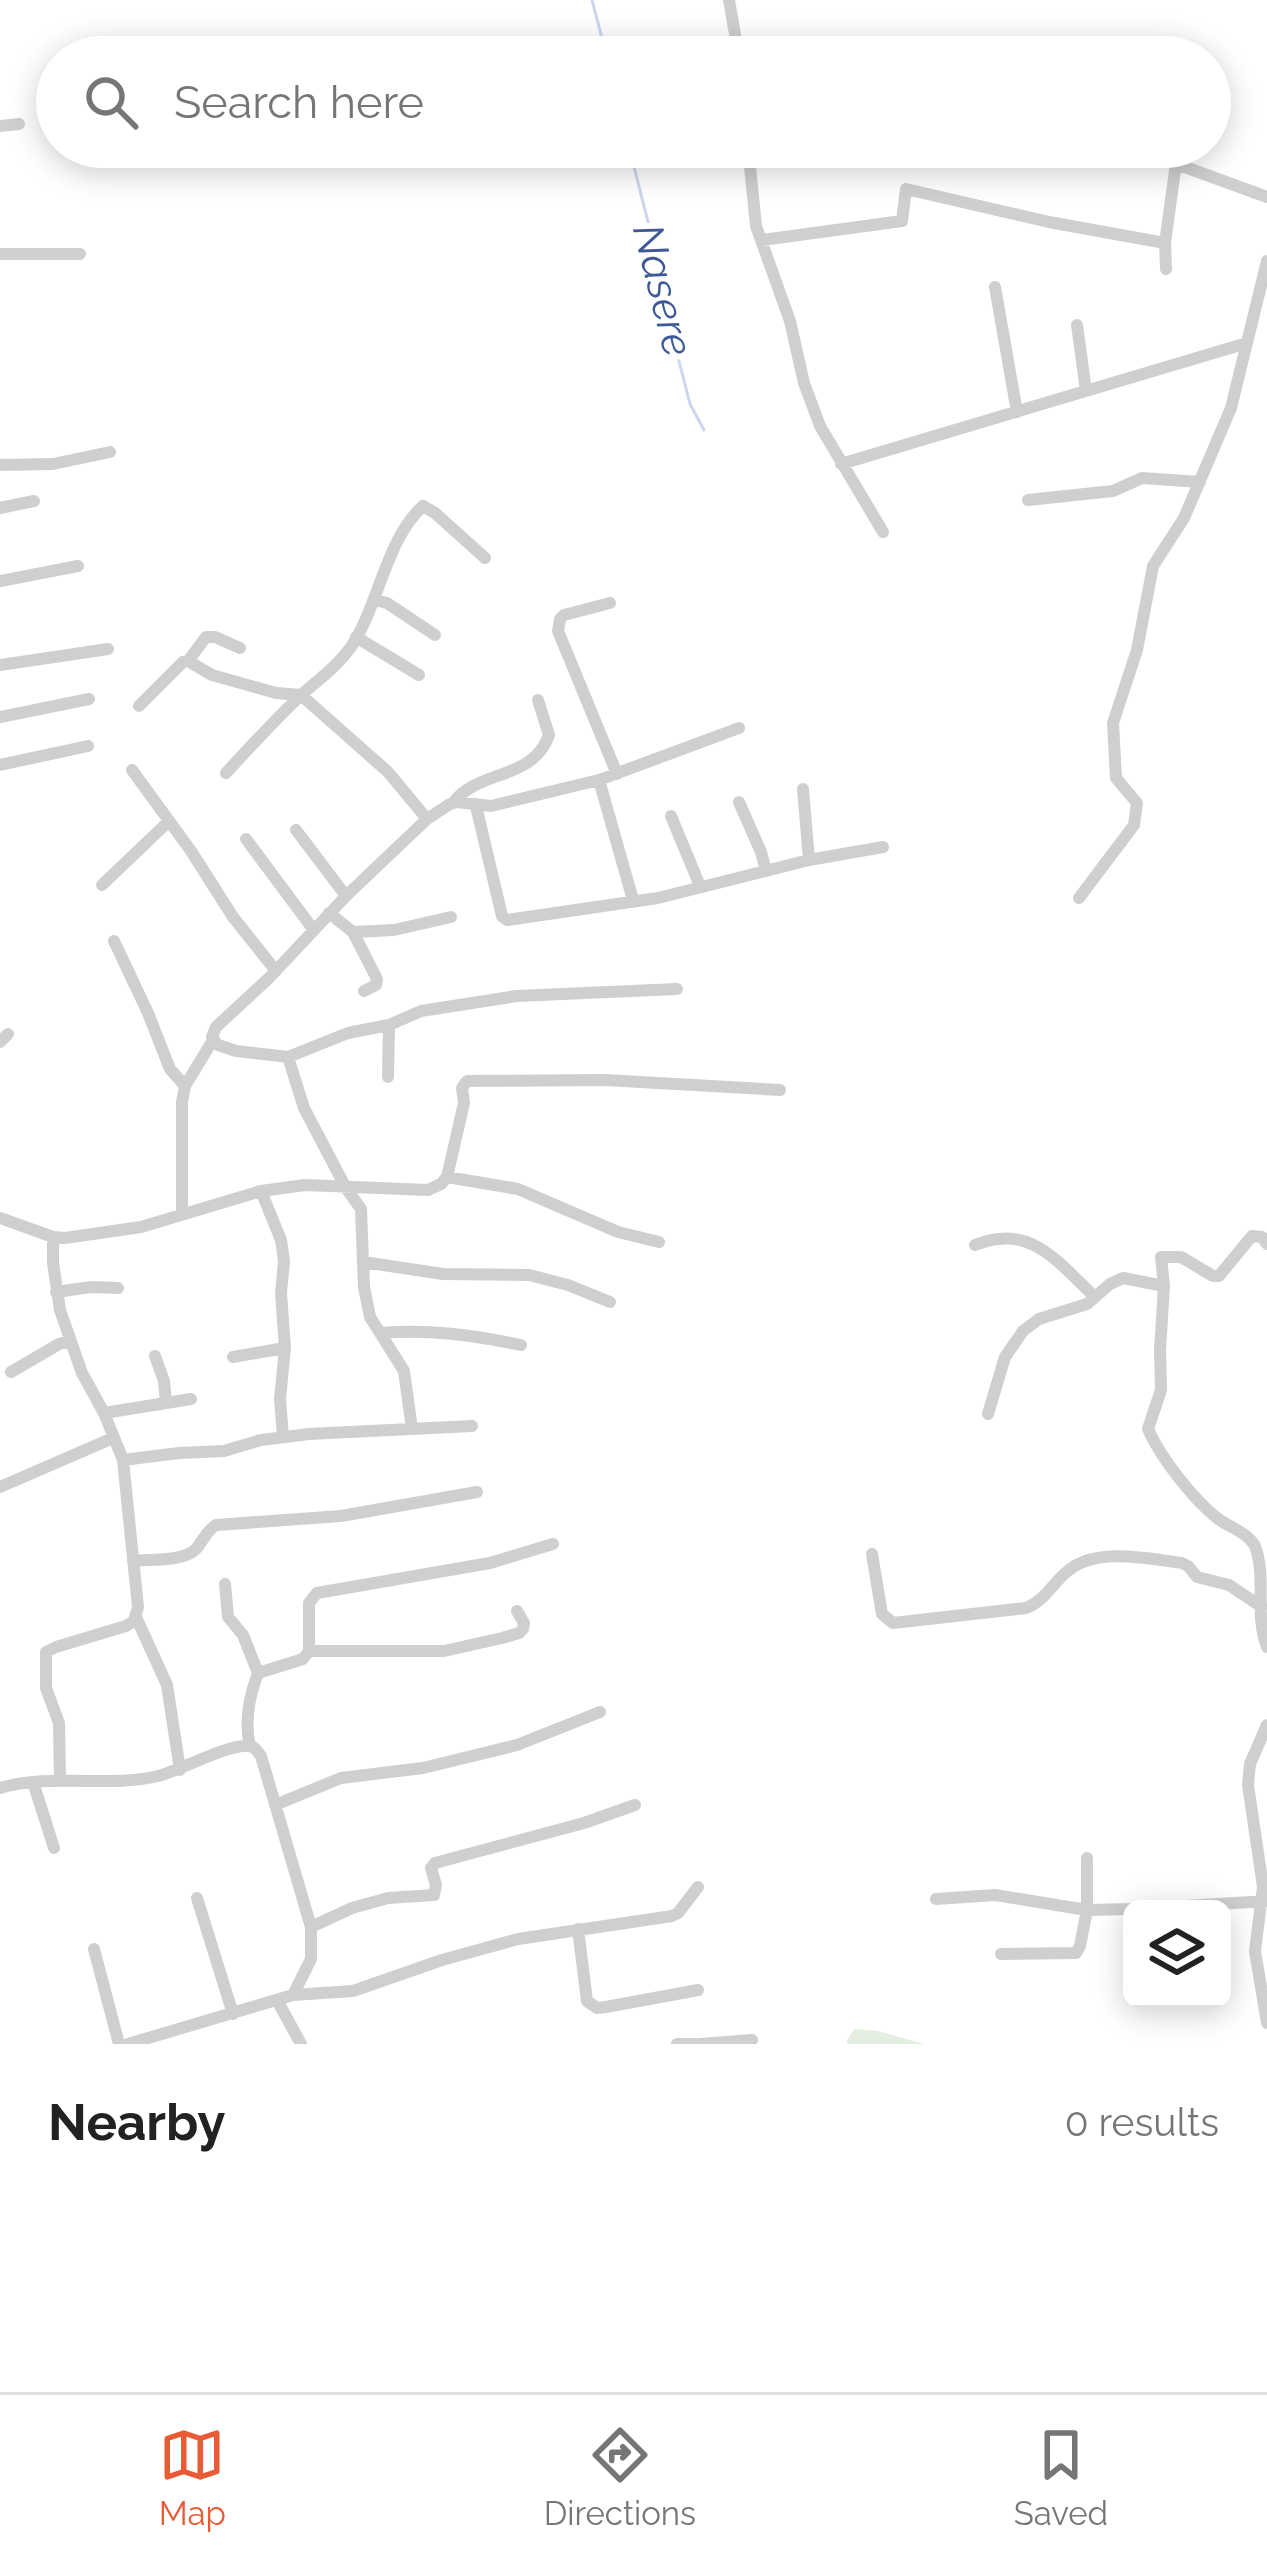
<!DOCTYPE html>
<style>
body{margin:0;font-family:Raleway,sans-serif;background:#f2f2f2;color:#222}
.controls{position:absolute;right:36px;bottom:36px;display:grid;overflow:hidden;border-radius:18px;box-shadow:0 6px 30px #0003}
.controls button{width:108px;height:108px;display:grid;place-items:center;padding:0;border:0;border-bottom:3px solid #e0e0e0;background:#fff;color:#222;font:60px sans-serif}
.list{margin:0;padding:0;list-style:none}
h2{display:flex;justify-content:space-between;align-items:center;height:156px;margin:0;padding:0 48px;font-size:51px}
h2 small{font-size:39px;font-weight:400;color:#767676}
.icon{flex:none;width:66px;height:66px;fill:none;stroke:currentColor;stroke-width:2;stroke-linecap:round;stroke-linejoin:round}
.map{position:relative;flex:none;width:1267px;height:2044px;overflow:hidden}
.search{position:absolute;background:#fff;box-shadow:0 6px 30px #0003;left:36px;right:36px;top:36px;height:132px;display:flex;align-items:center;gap:30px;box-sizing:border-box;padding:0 42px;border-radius:66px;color:#767676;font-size:45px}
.sheet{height:348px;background:#fff}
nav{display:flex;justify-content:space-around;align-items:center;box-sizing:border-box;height:168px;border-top:3px solid #e0e0e0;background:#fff;font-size:33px;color:#767676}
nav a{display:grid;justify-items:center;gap:6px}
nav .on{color:#e85b34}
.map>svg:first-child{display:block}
</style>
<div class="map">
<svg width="1267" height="2044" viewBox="0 0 1267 2044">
<rect width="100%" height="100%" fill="#fff"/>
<path fill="#e3eee0" d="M854,2029L878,2031L924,2044H849L846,2042Z"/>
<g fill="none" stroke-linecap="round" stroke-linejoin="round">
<path stroke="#ccd7ee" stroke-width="3" d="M592,0L607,57
M629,147L661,273L668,318L690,404L704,430"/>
<path stroke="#cfcfcf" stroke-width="12" d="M729,0L739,57
M0,126L19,124
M748,147L756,226L790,321L804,383L820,426L883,532
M1130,147L1267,197
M762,240L902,221L906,189L1049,222L1165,243
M0,254H80
M1166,269L1165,243L1176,163
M995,287L1017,412
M1077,325L1086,391
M841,464L1247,343
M0,465L53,464L110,452
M1028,500L1113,491L1142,478L1200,482
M0,508L34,501
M0,581L78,566
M375,600L387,603L435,635
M610,603L564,615L560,619L558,631L617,774
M356,637L419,675
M188,661L206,637H215L240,648
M0,665L108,649
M139,706L183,662L188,661L212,675L276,693L301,695L388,772L427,819
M0,717L89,699
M0,765L88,746
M132,770L191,851L233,917L276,971
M226,773C249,748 273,722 297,699C316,681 336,668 351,647C379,605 386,539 423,506L435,513L485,558
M599,780L633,900
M803,789L809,860
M739,802L761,852L766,871
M453,803C478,769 533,781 549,735L538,700
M476,806L502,916L507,920L658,898L809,860L883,847
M671,816L700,886
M296,830L346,896
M246,839L313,929
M102,885L168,822
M1079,898L1134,825L1137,803L1116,778L1113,723L1137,650L1153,566L1184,518L1231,408L1267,261
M329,913L353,932L377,979L376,985L364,991
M353,932L394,930L451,917
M114,941L148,1013L170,1069L185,1086
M677,989L517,996L421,1011L389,1025L348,1033L288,1057L236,1051L218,1045L212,1037L216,1027L269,978L346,896L427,819L450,804L457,802L491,806L599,780L739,728
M0,1042L8,1034
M288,1057L304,1108L346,1188L361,1209L364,1287L370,1317L404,1371L412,1429
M388,1077L389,1025
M447,1177L518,1189L618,1232L659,1242
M261,1191L281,1240L284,1261L281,1293L285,1348L280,1399L283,1437
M182,1214V1102L185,1086L213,1040
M0,1218L53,1237L65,1238L141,1227L261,1191L305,1185L428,1190L441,1184L447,1177L464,1103L462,1088L467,1081L605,1080L780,1090
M53,1237V1263L60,1310L82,1373L104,1413L123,1460L138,1607L134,1621L126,1626L56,1647L46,1652V1688L59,1723L60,1781
M1267,1244L1262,1237L1252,1236L1219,1276H1213L1181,1257H1161L1164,1286L1160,1350L1161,1390L1148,1429C1160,1457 1193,1499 1217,1518C1230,1528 1247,1532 1255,1546C1267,1579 1254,1613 1267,1647
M975,1245C1031,1222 1058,1263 1095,1297
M363,1262L443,1274L529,1275L568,1285L610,1302
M56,1292L91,1287L118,1288
M380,1333C429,1329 473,1335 521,1345
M155,1356L164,1381L166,1402
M233,1357L285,1348
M11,1372L59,1344L70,1341
M104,1413L191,1399
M988,1414L1005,1357L1023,1331L1039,1319L1087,1304L1110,1284L1123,1278L1164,1286
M123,1460L179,1453L224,1451L261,1440L309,1434L472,1426
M0,1487L113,1438
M872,1554L882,1614L893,1623L1026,1608C1046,1600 1053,1582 1069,1570C1098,1547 1149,1559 1182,1563L1188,1566L1197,1577L1229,1585L1262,1607
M133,1561C150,1559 183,1562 196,1549C204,1540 205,1532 216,1525L341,1516L477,1492
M225,1584L228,1617L243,1635L258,1673
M136,1617L167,1685L180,1770
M309,1651V1603L317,1593L490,1563L553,1544
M1267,1725L1250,1764L1248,1785L1263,1887L1255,1951L1267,2023
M250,1746C244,1722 249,1697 258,1673L303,1659L309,1651H444L502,1638L519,1633L523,1629L524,1623L517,1611
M33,1782L54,1848
M0,1788C52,1773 107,1788 158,1776C181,1770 228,1744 247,1746C255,1746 256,1750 261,1756L311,1927V1959L293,1995
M275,1805L341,1778L423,1768L517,1745L600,1712
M197,1898L233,2014
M936,1899L995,1895L1087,1910V1858
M1136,1909L1267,1901
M311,1927L352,1908L388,1898L434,1895L436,1885L431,1868L435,1863L584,1823L635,1805
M578,1929L587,2001L597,2008L606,2007L698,1990
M94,1949L119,2044
M1001,1954L1076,1953L1080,1946L1087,1910L1132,1909
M278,2002L301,2044
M128,2044L293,1995L353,1991L442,1960L518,1939L672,1916L678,1913L698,1887
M677,2044H696
M700,2044L752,2040"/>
</g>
<g text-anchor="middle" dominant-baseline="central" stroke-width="12" stroke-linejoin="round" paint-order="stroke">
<g font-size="42" font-style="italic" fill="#3d5a96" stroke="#fff">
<text transform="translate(663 290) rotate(76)">Nasere</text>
</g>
</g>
</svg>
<div class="controls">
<button><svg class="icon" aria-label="layers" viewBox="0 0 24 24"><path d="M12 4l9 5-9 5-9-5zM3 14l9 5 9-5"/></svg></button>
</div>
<div class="search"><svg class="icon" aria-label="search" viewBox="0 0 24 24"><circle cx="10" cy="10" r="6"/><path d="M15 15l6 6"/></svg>Search here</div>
</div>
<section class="sheet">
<h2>Nearby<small>0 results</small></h2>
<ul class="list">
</ul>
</section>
<nav>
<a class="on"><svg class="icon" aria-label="map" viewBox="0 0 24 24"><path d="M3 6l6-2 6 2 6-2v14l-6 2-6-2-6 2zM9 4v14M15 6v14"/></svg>Map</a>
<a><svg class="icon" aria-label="directions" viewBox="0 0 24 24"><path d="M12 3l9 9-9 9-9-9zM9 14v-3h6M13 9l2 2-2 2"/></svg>Directions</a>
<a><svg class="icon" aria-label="saved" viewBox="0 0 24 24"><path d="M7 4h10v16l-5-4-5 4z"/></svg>Saved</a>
</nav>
